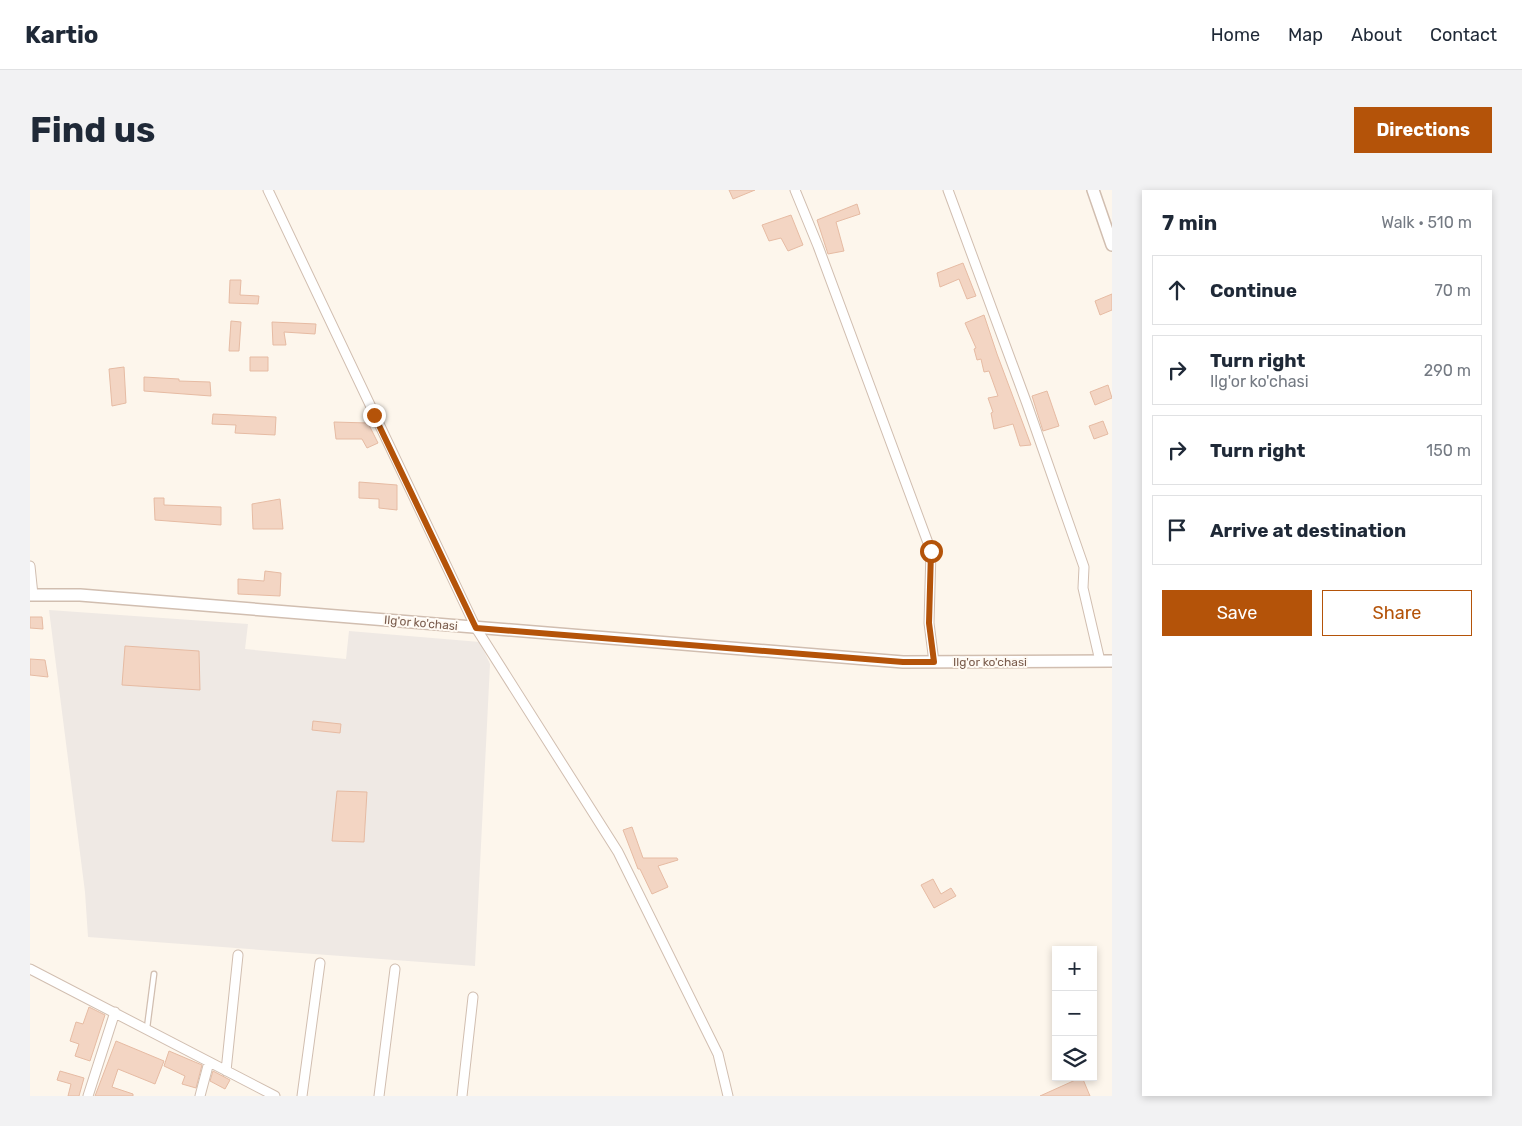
<!DOCTYPE html>
<meta charset="utf-8">
<style>
body{margin:0;font-family:Rubik,sans-serif;background:#f2f2f3;color:#1f2937}
.controls{position:absolute;right:15px;bottom:15px;display:grid;overflow:hidden;border-radius:0px;box-shadow:0 2px 8px #0003}
.controls button{width:45px;height:45px;display:grid;place-items:center;padding:0;border:0;border-bottom:1px solid #e0e1e3;background:#fff;color:#1f2937;font:25px sans-serif}
.stop{position:absolute;width:15px;height:15px;margin:-11px;border:4px solid #b45309;border-radius:50%;background:#fff}
.stop.end{background:#b45309;border-color:#fff;box-shadow:0 1px 5px #0008}
.list{margin:0;padding:0;list-style:none}
h2{display:flex;justify-content:space-between;align-items:center;height:65px;margin:0;padding:0 20px;font-size:21px}
h2 small{font-size:16px;font-weight:400;color:#747a83}
.list li{display:grid;grid-template-columns:32px 1fr auto;gap:15px;align-items:center;box-sizing:border-box;height:70px;margin:0 10px 10px;padding:0 10px;border:1px solid #e0e1e3;border-radius:0px}
.list b{display:block;font-size:19px;white-space:nowrap}
.list p{margin:0;font-size:16px;white-space:nowrap;color:#747a83}
.list em{font-size:16px;font-style:normal;color:#747a83}
.actions{display:flex;gap:10px;padding:15px 20px}
.actions a{flex:1;padding:11px 0;border:1px solid #b45309;border-radius:0px;text-align:center;font-size:18px;color:#b45309}
.actions .main{background:#b45309;color:#fff}
.icon{flex:none;width:28px;height:28px;fill:none;stroke:currentColor;stroke-width:2;stroke-linecap:round;stroke-linejoin:round}
.map{position:relative;flex:none;width:1082px;height:906px;overflow:hidden;border-radius:0px}
header{display:flex;align-items:center;gap:30px;box-sizing:border-box;height:70px;padding:0 25px;background:#fff;border-bottom:1px solid #e0e1e3}
header strong{font-size:24px}
nav{display:flex;gap:28px;margin-inline-start:auto;font-size:18px}
.intro{display:flex;align-items:center;justify-content:space-between;box-sizing:border-box;height:120px;padding:0 30px}
h1{margin:0;font-size:35px}
.button{padding:12px 22px;border-radius:0px;background:#b45309;color:#fff;font-size:18px;font-weight:700}
main{display:flex;gap:30px;padding:0 30px}
aside{flex:1;background:#fff;border-radius:0px;box-shadow:0 2px 8px #0003}
.map>svg:first-child{display:block}
</style>
<header>
<strong>Kartio</strong>
<nav><a>Home</a><a>Map</a><a>About</a><a>Contact</a></nav>
</header>
<div class="intro"><h1>Find us</h1><a class="button">Directions</a></div>
<main>
<div class="map">
<svg width="1082" height="906" viewBox="0 0 1082 906">
<rect width="100%" height="100%" fill="#fdf6ec"/>
<path fill="#efe9e4" d="M19,420L218,434L215,459L316,469L319,441L450,452L460,474L445,776L58,747L55,702Z"/>
<path fill="#f3d5c3" stroke="#e6bba3" d="M699,0H725L703,9Z
M827,14L830,24L806,32L814,61L798,64L787,30Z
M761,25L773,55L758,61L751,48L739,51L732,35Z
M933,73L946,106L937,109L929,89L910,97L907,83Z
M200,90H211L210,105L229,106L228,114L199,113Z
M1082,104V120L1070,125L1065,111Z
M954,125L967,164L1001,255L990,256L983,234L964,239L961,223L963,222L958,208L968,206L959,181L954,182L951,169L947,170L944,159L946,158L935,133Z
M201,131L211,132L209,161H199Z
M242,132L286,134L285,144L254,142L256,155H243Z
M220,167H238V181H220Z
M94,177L96,213L82,216L79,179Z
M114,187L149,189V191L180,192L181,206L114,201Z
M1078,195L1082,208L1065,215L1060,202Z
M1017,201L1029,236L1013,241L1002,206Z
M183,224L246,227L245,245L205,243L206,235L182,234Z
M1073,231L1078,244L1064,249L1059,236Z
M304,232L338,233L348,253L337,258L332,249H306Z
M329,292L367,295V320L349,318V309L329,308Z
M124,308H134V315L191,317V335L125,330Z
M250,309L253,339H223L222,314Z
M235,381L251,383L250,406L208,404V389L234,391Z
M0,427H12L13,439L0,438Z
M95,456L169,461L170,500L92,495Z
M0,469L15,470L18,487L0,485Z
M283,531L311,534L310,543L282,540Z
M307,601L337,602L334,652L302,651Z
M602,637L613,668H647L648,670L628,676L638,697L622,704L610,679H608L593,640Z
M903,689L911,704L921,698L926,706L904,718L891,695Z
M59,817L75,825L60,871L45,866L49,854L40,851L46,832L53,834Z
M86,851L134,871L125,894L88,879L82,897L103,904V906H65Z
M139,861L172,875L166,898L152,894L155,886L134,876Z
M30,881L54,888L49,906H38L41,894L27,890Z
M183,881L200,890L195,899L180,891Z
M1052,887L1060,906H1010L1041,892Z"/>
<g fill="none" stroke-linecap="round" stroke-linejoin="round">
<defs>
<path id="service" d="M117,838L124,784"/>
<path id="minor" d="M238,0L446,438L588,662L688,864L698,906
M765,0L788,56L901,361L899,433L904,472
M918,0L997,214L1054,377L1053,398L1070,471
M0,376L3,405
M0,779L245,906
M196,881L208,765
M58,906L85,822
M170,906L179,872
M272,906L290,773
M349,906L365,779
M432,906L443,807"/>
<path id="tertiary" d="M1063,0L1082,55
M0,405H50L873,472L1082,471"/>
</defs>
<use href="#service" stroke="#d1beb0" stroke-width="7"/>
<use href="#minor" stroke="#d1beb0" stroke-width="11"/>
<use href="#tertiary" stroke="#d1beb0" stroke-width="14"/>
<use href="#service" stroke="#fff" stroke-width="4.5"/>
<use href="#minor" stroke="#fff" stroke-width="9"/>
<use href="#tertiary" stroke="#fff" stroke-width="11"/>
</g>
<g fill="none" stroke-linecap="round" stroke-linejoin="round">
<path stroke="#b45309" stroke-width="6" d="M344,225L446,438L873,472H904L899,433L901,361"/>
</g>
<g text-anchor="middle" dominant-baseline="central" stroke-width="4" stroke-linejoin="round" paint-order="stroke">
<g font-size="12" fill="#7a5c4d" stroke="#fffaf3">
<text transform="translate(391 433) rotate(5)">Ilg'or ko'chasi</text>
<text x="960" y="472">Ilg'or ko'chasi</text>
</g>
</g>
</svg>
<div class="controls">
<button>+</button>
<button>−</button>
<button><svg class="icon" aria-label="layers" viewBox="0 0 24 24"><path d="M12 4l9 5-9 5-9-5zM3 14l9 5 9-5"/></svg></button>
</div>
<div class="stop" style="left:901px;top:361px"></div>
<div class="stop end" style="left:344px;top:225px"></div>
</div>
<aside>
<h2>7 min<small>Walk · 510 m</small></h2>
<ul class="list">
<li><svg class="icon" aria-label="ahead" viewBox="0 0 24 24"><path d="M12 20V5M6 11l6-6 6 6"/></svg><div><b>Continue</b></div><em>70 m</em></li>
<li><svg class="icon" aria-label="right" viewBox="0 0 24 24"><path d="M7 20v-9h11M14 6l5 5-5 5"/></svg><div><b>Turn right</b><p>Ilg'or ko'chasi</p></div><em>290 m</em></li>
<li><svg class="icon" aria-label="right" viewBox="0 0 24 24"><path d="M7 20v-9h11M14 6l5 5-5 5"/></svg><div><b>Turn right</b></div><em>150 m</em></li>
<li><svg class="icon" aria-label="arrive" viewBox="0 0 24 24"><path d="M6 21V4h12l-3 4 3 4H6"/></svg><div><b>Arrive at destination</b></div></li>
</ul>
<div class="actions"><a class="main">Save</a><a>Share</a></div>
</aside>
</main>
